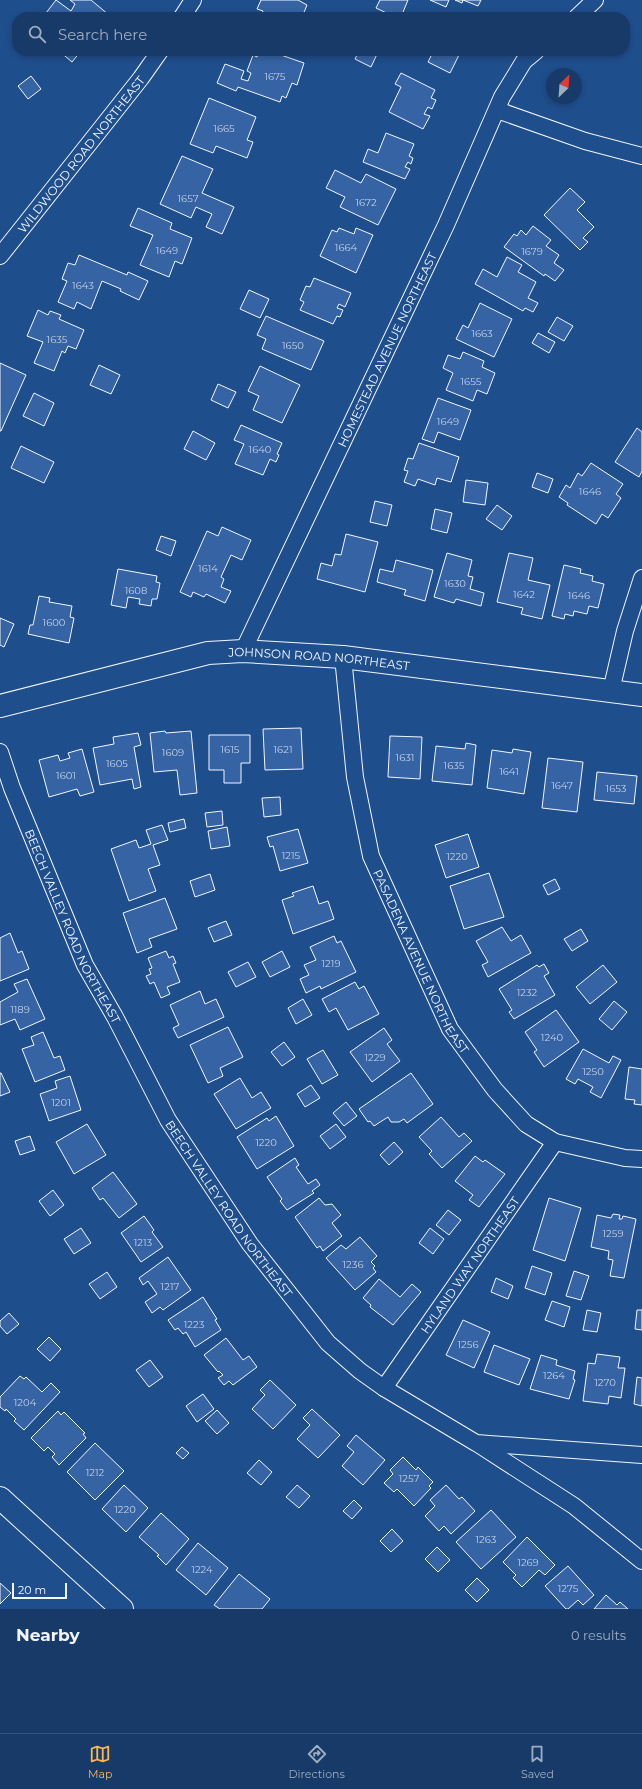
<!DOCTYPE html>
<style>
body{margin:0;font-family:Montserrat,sans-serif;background:#20416f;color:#f1f3f6}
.compass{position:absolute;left:546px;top:68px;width:36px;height:36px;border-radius:50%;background:#173a69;box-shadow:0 2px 6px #0003;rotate:25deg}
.scale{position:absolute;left:12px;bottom:10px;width:55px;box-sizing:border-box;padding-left:4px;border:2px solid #f2f6ff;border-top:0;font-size:11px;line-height:14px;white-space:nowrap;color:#f2f6ff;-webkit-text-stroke:3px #1f4e8c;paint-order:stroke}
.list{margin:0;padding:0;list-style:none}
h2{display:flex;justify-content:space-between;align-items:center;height:52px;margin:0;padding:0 16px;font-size:17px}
h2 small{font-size:13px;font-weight:400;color:#9eadc0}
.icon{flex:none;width:22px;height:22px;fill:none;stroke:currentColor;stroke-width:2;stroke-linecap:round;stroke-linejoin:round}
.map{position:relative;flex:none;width:642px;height:1609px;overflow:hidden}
.search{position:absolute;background:#173a69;box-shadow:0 2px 6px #0003;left:12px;right:12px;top:12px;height:44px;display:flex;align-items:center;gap:10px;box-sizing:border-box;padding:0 14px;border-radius:16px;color:#9eadc0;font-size:15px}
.sheet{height:124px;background:#173a69}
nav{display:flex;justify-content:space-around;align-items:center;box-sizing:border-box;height:56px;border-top:1px solid #36547d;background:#173a69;font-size:11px;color:#9eadc0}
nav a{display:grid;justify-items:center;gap:2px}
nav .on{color:#ffb74d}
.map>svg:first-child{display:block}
</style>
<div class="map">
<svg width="642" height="1609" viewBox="0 0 642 1609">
<rect width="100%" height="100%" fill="#1f4e8c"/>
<path fill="#3563a3" stroke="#f2f6ff" d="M56,0L71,11L75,4L70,0H91L109,15L107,17H51L46,13Z
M261,0H298L307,5L302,17H261L263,11L257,9Z
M380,0H408L401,17H395L376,8Z
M430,0H449L446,7Z
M455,0H481L478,6L463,0L462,3Z
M59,51H81L72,62Z
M260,51H277L279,52L278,54L304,63L297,85L292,83L286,98L282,96L280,102L238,87L236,91L217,83L225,64L244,71L241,79L248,81L251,73L247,71L253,55L257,57Z
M359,51L378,52L371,67L355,59Z
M420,51H461L450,73L428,62L431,56Z
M401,73L435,90L431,98L436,100L432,109L428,107L424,114L430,116L423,129L389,112L401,87L395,84Z
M31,76L41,89L28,99L18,86Z
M209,98L256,117L247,140L253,142L247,158L216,146L213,153L190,144Z
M386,133L414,144L409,156L413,158L411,164L408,162L405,167L410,169L405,179L363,162L368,149L378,153Z
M182,156L213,169L202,193L234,207L222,234L206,227L212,214L196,207L191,218L160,204Z
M335,170L361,183L366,174L396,189L378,225L340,207L345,197L326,188Z
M570,188L585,202L577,210L594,227L583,238L588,242L580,250L544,215Z
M138,208L172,223L170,229L192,238L182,264L175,261L169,277L140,265L153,235L130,226Z
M533,226L551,240L546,246L559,255L554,263L564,270L555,281L545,274L544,276L504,247L514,234L517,236L521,230L526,235Z
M339,228L354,234L356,228L373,235L356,273L320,256L332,230L337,232Z
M79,255L127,275L128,272L148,281L139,300L120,291L121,289L102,281L91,309L77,302L74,309L58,302L67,281L62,279L68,263L75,265Z
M507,257L522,265L518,272L536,282L528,298L538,303L533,312L525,308L523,311L475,284L483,269L497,277Z
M314,278L351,293L345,307L339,304L337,308L343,310L340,317L337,316L333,324L300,310L304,302L300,300L306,286L310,287Z
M249,290L269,299L260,318L240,309Z
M480,303L512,319L494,357L456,339L463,325L468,328Z
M38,310L48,315L50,311L61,315L59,319L84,330L76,349L68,346L65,353L62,351L54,371L34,363L43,342L27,336Z
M266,316L324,341L311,370L262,349L266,339L257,335Z
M557,317L573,326L564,341L548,332Z
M538,333L555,342L549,353L532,343Z
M463,352L484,361L482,367L495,373L487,394L477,390L473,401L446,390L453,373L443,368L448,355L460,359Z
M0,363L26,375L1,431H0Z
M99,365L120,375L111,394L90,385Z
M260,366L300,385L282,423L253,410L259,396L248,391Z
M218,384L236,392L228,408L211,400Z
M34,393L54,403L44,426L23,416Z
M438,398L471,410L460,440L438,432L434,443L422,439Z
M241,425L282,443L277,454L279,455L276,462L270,459L263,475L235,464L244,444L234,440Z
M637,428L642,432V471L639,477L615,462Z
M193,431L215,443L206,460L184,449Z
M419,443L459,457L451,482L437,478L435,485L418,479L415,486L404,482L408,471L404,470L408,458L413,459Z
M21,446L54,462L44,483L11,468Z
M591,463L623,484L616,494L621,498L608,518L602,514L596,524L567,505L568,503L559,497L566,485L570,488L578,473L582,476Z
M537,473L553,479L548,493L532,487Z
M466,480L488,483L485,505L463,502Z
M375,501L392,505L387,526L370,522Z
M497,505L512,516L502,530L486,519Z
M435,509L452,513L447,533L431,529Z
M222,527L251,540L242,560L231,555L221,577L224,579L221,587L231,591L225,603L206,594L204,597L193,592L191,597L180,592L207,531L218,536Z
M346,534L378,542L365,592L317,579L321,563L332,566L335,554L341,555Z
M161,536L176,541L171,556L156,550Z
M447,553L472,560L468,576L473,577L470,589L484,593L481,606L456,599L454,603L434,597Z
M509,553L533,558L528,580L550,585L542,619L521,614L523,608L497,602Z
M396,560L433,570L425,601L404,595L406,590L377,582L380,569L393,572Z
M564,565L581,569L580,573L593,576L592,581L604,584L598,608L589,606L587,614L574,611L573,616L565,614L564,619L552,616Z
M118,569L157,576L156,582L160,583L157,599H152L151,606L139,604L140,599L128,597L126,608L111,605Z
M39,596L50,598L49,602L72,606L70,617L74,618L69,643L28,634L30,625H33Z
M0,618L14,624L4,647L0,645Z
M301,728L303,769L265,770L263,729Z
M165,731L166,733L191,731L197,793L180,795L177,770L154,772L150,733Z
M138,733L141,745L134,747L141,787L134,789L132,779L100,785L93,748L114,744L113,737Z
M209,735H250V763H241V783H224V770H209Z
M390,736L422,737L420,779L388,777Z
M466,743L476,745L472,785L432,781L436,746L465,749Z
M82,749L94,792L80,796L77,789L49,797L39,760L58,755L60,761L70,758L68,753Z
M513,749L531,752L524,794L487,788L492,750L512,753Z
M548,758L583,762L577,812L542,808Z
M597,772L637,776L634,804L594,800Z
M280,797L281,815L264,817L262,798Z
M222,811L223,825L207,827L205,813Z
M184,819L186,828L170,832L168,823Z
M162,825L168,840L153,845L160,865L148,869L156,891L129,901L111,849L136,840L139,848L151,844L146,830Z
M227,827L230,846L211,849L208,831Z
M298,829L308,863L280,871L273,846L270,847L267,837Z
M468,834L479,867L446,878L435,845Z
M489,873L504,917L464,929L450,886Z
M210,874L215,890L195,897L190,881Z
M555,879L560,889L548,895L543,885Z
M313,886L319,904L328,901L334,919L293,934L282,900L294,896L292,893Z
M165,898L177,929L149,939L152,947L137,953L123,913Z
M226,921L232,935L214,942L208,928Z
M502,927L511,941L521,935L531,953L488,977L482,965L488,962L476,941Z
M581,929L588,941L572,951L564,939Z
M10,933L18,953L22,951L29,969L0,981V938Z
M334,936L337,943L341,941L356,972L321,989L320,986L306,993L300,979L309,975L304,965L316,960L310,947Z
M166,951L169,958L173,956L176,963L173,964L180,982L167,987L170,994L161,998L154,982L150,984L146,976L151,974L149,969L152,968L148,958Z
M282,951L290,967L270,977L262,962Z
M248,962L256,977L236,987L228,972Z
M544,964L549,973L544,976L555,995L514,1019L509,1012L512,1010L499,989L537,965L539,967Z
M603,965L617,982L590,1004L576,987Z
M27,979L45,1019L20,1030L15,1019L0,1025V1002L18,992L14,984Z
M355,982L359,989L364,986L379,1014L348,1030L336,1008L329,1012L322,999Z
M200,991L205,1004L216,999L224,1017L178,1038L173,1028L179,1025L170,1005Z
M303,999L312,1015L296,1024L288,1008Z
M614,1001L627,1012L612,1030L599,1019Z
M556,1010L579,1042L544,1067L534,1052L537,1050L525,1032Z
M228,1027L243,1057L220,1068L223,1076L208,1083L190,1045Z
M384,1028L392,1040L387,1044L400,1061L372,1082L350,1052Z
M43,1032L54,1058L60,1056L65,1070L35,1082L22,1049L34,1045L31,1037Z
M284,1042L295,1057L282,1066L271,1052Z
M583,1049L609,1063L613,1056L621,1060L601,1098L590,1092L593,1087L578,1079L575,1084L566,1079Z
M323,1050L338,1075L322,1084L307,1059Z
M629,1067L642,1069V1105L634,1104L635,1100L625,1099Z
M0,1073H1L10,1092L0,1096Z
M411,1073L433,1104L407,1123L404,1119L399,1122H391L388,1117L374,1126L370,1121L368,1122L359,1109Z
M70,1076L81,1110L49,1121L40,1094L57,1088L55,1081Z
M240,1078L252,1098L261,1092L271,1108L236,1129L214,1094Z
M311,1085L320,1098L305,1107L297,1094Z
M346,1102L357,1116L344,1126L333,1113Z
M276,1116L294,1146L257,1169L237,1137L267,1118L269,1121Z
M441,1117L459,1137L464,1133L472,1141L442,1168L429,1154L432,1151L419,1137Z
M87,1124L106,1155L74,1174L56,1142Z
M336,1124L346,1137L330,1149L320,1136Z
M30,1136L35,1150L20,1155L15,1141Z
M394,1142L403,1152L389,1165L380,1155Z
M475,1156L483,1162L485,1160L505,1174L479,1207L469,1200L473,1195L455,1181Z
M295,1158L299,1165L296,1167L308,1184L316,1179L320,1185L312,1191L314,1193L287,1210L280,1201L282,1199L267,1177Z
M113,1172L137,1204L119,1218L103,1198L100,1200L92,1188Z
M53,1190L64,1205L50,1216L39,1201Z
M319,1198L325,1205L332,1204L341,1215L332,1223L342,1236L323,1251L320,1246L317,1248L295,1217Z
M549,1198L581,1208L565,1261L533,1250Z
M448,1210L461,1220L449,1235L436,1225Z
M613,1214L620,1215L619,1219H622L623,1216L636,1219L624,1278L610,1276L613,1260L608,1259L609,1251L591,1247L597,1215L611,1218Z
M144,1216L154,1230L152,1232L163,1247L141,1262L121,1233Z
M81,1228L91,1243L74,1254L64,1239Z
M430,1228L444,1239L433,1254L419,1243Z
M360,1237L377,1256L371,1262L375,1266L373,1268L376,1272L355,1290L326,1258L341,1245L346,1249Z
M168,1257L191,1290L163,1310L160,1307L152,1313L145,1302L157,1294L148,1281L143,1285L139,1278Z
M532,1266L552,1273L545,1295L525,1288Z
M574,1271L589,1276L581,1300L566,1296Z
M107,1272L117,1287L100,1299L89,1284Z
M496,1278L513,1286L508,1299L491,1292Z
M379,1279L400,1297L412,1284L421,1292L393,1325L370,1307L371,1305L363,1298Z
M203,1297L217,1319L215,1320L221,1330L195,1347L186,1332L183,1334L178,1328L175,1330L168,1320Z
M552,1301L570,1307L564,1327L545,1320Z
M587,1310L601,1313L597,1332L583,1330Z
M637,1310H642V1330L635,1329Z
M9,1313L19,1324L7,1334L0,1326V1321Z
M463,1320L490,1332L474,1368L446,1355Z
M49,1337L61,1349L50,1361L37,1349Z
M226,1338L243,1360L249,1356L257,1367L233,1385L229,1381L224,1385L218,1378L223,1375L219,1371L218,1372L204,1355Z
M494,1345L530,1359L519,1385L484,1372Z
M597,1354L620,1357L618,1368H625L621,1398L609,1396L608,1404L583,1401L588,1363L595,1364Z
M541,1355L557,1360L556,1365L575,1371L573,1379L575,1380L569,1399L530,1389Z
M150,1360L163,1377L149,1387L136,1370Z
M20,1376L24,1379L26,1377L42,1392L51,1383L60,1392L24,1430L14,1421L16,1419L6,1409L5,1411L0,1407V1397Z
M637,1377L642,1378V1406L634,1404Z
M270,1380L296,1405L273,1429L252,1409L265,1395L260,1390Z
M203,1394L214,1409L197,1422L186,1406Z
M312,1409L340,1435L318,1458L297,1439L310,1425L303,1418Z
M217,1410L229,1423L217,1434L205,1421Z
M58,1411L61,1415L64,1412L85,1433L83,1434L86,1438L59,1465L52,1457L55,1454L48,1447L44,1451L31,1438Z
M356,1435L385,1460L363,1485L342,1466L354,1452L347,1446Z
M95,1443L124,1471L95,1500L67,1472Z
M182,1447L189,1453L183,1459L176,1453Z
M403,1457L416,1470L418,1467L433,1482L429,1486L431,1488L414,1506L397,1489L394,1492L384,1483L393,1474L390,1470Z
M259,1460L272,1472L261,1485L247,1473Z
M124,1485L148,1508L126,1532L102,1509Z
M297,1485L310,1496L299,1508L286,1497Z
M446,1485L459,1499L462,1497L475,1511L451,1534L444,1526L439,1531L425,1516L435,1506L430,1500Z
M354,1500L362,1508L352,1519L343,1511Z
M491,1510L516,1537L481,1569L456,1542Z
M161,1513L189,1539L166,1565L157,1556L159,1555L139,1537Z
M392,1529L403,1541L391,1552L380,1541Z
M527,1537L555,1565L545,1575L539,1570L522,1587L513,1578L516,1575L503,1562Z
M198,1543L228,1568L206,1595L176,1570Z
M437,1547L450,1560L438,1572L425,1559Z
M568,1566L594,1595L583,1605L578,1600L568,1609H566L545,1586Z
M239,1574L270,1599L262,1609H220L214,1605Z
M477,1578L489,1590L477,1602L465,1590Z
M0,1583L11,1593L0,1604Z
M606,1595L617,1605L620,1602L628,1609H594Z"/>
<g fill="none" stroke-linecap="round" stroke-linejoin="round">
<defs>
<g id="street">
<path d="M182,17L193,0"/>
<path d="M577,17L595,0"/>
<path d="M497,110L585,141L642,156"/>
<path id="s1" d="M0,256L141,78L160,51"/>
<path id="s2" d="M243,651L446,225L502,97L524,61L536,51"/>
<path id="s3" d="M343,657L355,777L371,856L450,1029L495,1090L526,1124L555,1142L625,1158L642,1159"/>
<path d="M611,691L625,631L642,578"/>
<path id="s4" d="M0,752L12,788L85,965L115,1017L168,1120L250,1244L328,1343L360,1371L384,1388L476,1443L642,1455"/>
<path id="s5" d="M384,1388L555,1142"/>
<path d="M478,1444L574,1506L642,1561"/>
</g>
<g id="secondary">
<path id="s6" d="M0,706L208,653L243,651L343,657L642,695"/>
<path d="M0,1498L122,1609"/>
</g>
</defs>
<use href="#street" stroke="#f2f6ff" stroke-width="18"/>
<use href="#secondary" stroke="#f2f6ff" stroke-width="24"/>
<use href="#street" stroke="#1f4e8c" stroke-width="16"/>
<use href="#secondary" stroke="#1f4e8c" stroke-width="22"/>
</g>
<g text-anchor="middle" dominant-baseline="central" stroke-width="3" stroke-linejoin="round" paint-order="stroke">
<g font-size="10" fill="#c3d1e8">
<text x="275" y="76">1675</text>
<text x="224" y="128">1665</text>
<text x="188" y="198">1657</text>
<text x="366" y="202">1672</text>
<text x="346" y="247">1664</text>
<text x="167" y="250">1649</text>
<text x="532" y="251">1679</text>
<text x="83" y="285">1643</text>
<text x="482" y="333">1663</text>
<text x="57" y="339">1635</text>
<text x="293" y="345">1650</text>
<text x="471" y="381">1655</text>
<text x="448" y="421">1649</text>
<text x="260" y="449">1640</text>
<text x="590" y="491">1646</text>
<text x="208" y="568">1614</text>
<text x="455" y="583">1630</text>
<text x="136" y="590">1608</text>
<text x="524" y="594">1642</text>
<text x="579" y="595">1646</text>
<text x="54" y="622">1600</text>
<text x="230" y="749">1615</text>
<text x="283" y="749">1621</text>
<text x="173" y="752">1609</text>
<text x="405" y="757">1631</text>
<text x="117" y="763">1605</text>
<text x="454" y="765">1635</text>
<text x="509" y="771">1641</text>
<text x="66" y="775">1601</text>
<text x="562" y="785">1647</text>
<text x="616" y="788">1653</text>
<text x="291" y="855">1215</text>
<text x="457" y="856">1220</text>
<text x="331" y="963">1219</text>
<text x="527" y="992">1232</text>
<text x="20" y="1009">1189</text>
<text x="552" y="1037">1240</text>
<text x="375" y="1057">1229</text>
<text x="593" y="1071">1250</text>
<text x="61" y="1102">1201</text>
<text x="266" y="1142">1220</text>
<text x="613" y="1233">1259</text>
<text x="143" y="1242">1213</text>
<text x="353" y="1264">1236</text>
<text x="170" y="1286">1217</text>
<text x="194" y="1324">1223</text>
<text x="468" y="1344">1256</text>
<text x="554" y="1375">1264</text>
<text x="605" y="1382">1270</text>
<text x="25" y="1402">1204</text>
<text x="95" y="1472">1212</text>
<text x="409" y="1478">1257</text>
<text x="125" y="1509">1220</text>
<text x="486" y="1539">1263</text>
<text x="528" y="1562">1269</text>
<text x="202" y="1569">1224</text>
<text x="568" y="1588">1275</text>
</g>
<g font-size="12" fill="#f2f6ff" stroke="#1f4e8c">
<text stroke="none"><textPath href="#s1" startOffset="130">WILDWOOD ROAD NORTHEAST</textPath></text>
<text stroke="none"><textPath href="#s2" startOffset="334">HOMESTEAD AVENUE NORTHEAST</textPath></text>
<text stroke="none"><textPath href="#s6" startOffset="326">JOHNSON ROAD NORTHEAST</textPath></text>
<text stroke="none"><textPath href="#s4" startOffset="189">BEECH VALLEY ROAD NORTHEAST</textPath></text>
<text stroke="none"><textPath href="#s3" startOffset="318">PASADENA AVENUE NORTHEAST</textPath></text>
<text stroke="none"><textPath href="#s4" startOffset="513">BEECH VALLEY ROAD NORTHEAST</textPath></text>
<text stroke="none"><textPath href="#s5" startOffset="150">HYLAND WAY NORTHEAST</textPath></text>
</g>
</g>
</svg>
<svg class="compass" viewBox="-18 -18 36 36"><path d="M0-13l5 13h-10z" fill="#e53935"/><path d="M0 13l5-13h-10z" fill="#9eadc0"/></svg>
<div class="scale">20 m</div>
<div class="search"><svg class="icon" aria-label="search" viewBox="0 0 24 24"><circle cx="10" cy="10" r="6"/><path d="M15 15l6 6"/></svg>Search here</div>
</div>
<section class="sheet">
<h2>Nearby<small>0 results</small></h2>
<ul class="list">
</ul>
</section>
<nav>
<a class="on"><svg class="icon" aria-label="map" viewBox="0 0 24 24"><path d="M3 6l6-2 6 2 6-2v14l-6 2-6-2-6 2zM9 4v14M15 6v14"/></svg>Map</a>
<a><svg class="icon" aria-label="directions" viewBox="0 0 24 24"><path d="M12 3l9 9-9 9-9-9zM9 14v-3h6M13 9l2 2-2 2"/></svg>Directions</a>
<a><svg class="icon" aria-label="saved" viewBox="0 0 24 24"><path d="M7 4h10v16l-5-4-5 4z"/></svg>Saved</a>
</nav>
